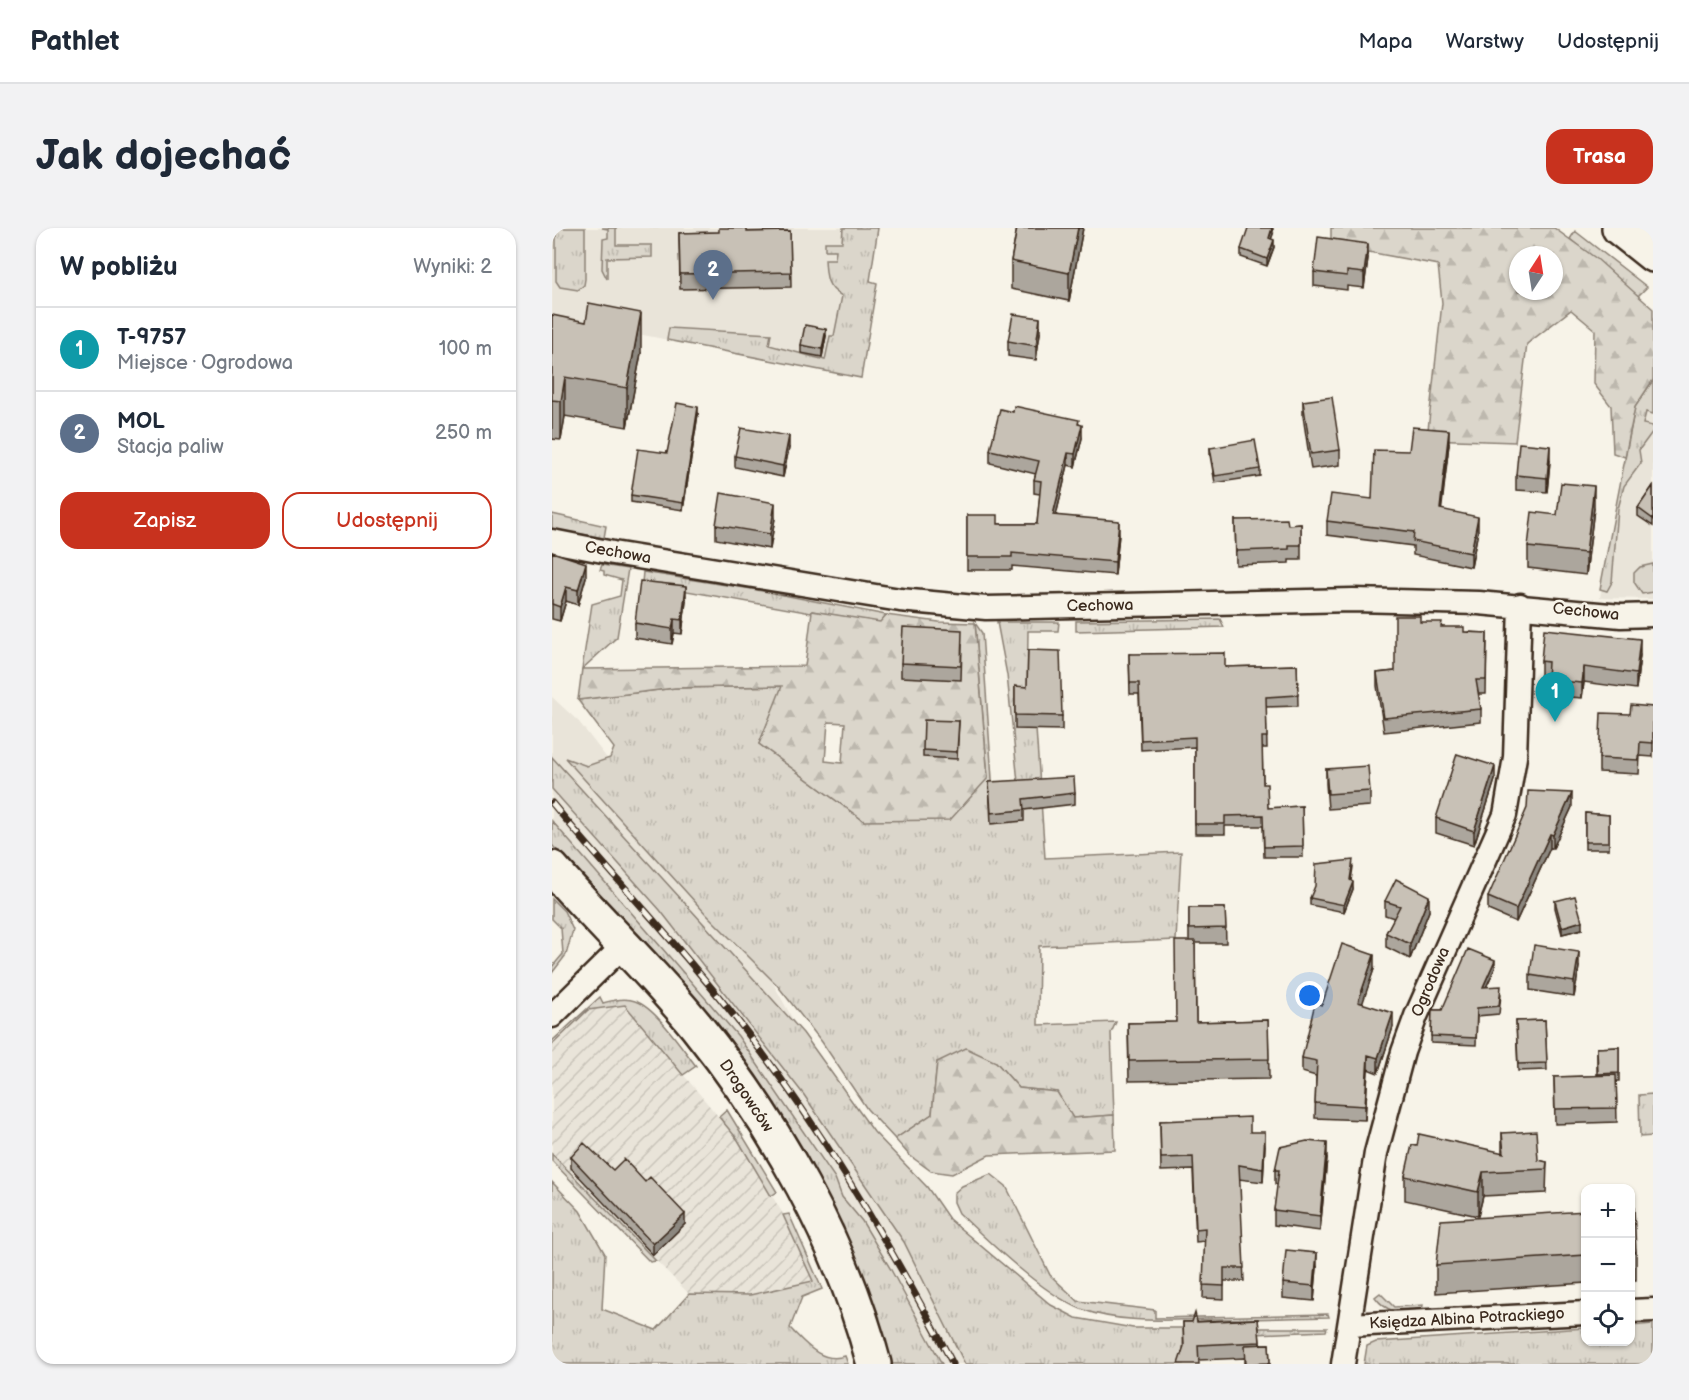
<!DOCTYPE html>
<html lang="pl">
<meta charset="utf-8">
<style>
body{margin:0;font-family:"Balsamiq Sans",sans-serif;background:#f2f2f3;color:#1f2937}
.controls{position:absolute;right:18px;bottom:18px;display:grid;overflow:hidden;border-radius:12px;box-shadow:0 2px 4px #0004}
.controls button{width:54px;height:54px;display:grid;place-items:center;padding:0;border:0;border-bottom:2px solid #e0e1e3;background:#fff;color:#1f2937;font:30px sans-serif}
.compass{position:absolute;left:957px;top:18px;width:54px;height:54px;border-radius:50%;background:#fff;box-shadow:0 2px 4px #0004;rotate:12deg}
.you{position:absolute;left:758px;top:768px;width:21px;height:21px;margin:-15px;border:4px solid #fff;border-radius:50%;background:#1a73e8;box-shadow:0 0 0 9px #1a73e833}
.badge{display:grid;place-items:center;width:39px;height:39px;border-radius:50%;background:#c8321e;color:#fff;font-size:20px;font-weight:700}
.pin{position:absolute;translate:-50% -50px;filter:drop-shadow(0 2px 3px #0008)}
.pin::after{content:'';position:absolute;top:32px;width:21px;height:18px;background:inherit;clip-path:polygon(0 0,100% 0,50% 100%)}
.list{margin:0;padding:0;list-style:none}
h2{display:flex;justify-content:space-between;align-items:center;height:78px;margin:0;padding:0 24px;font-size:26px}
h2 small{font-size:20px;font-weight:400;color:#747a83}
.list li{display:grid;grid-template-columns:39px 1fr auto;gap:18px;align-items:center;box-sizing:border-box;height:84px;padding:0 24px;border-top:2px solid #e0e1e3}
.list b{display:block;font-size:22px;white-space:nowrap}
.list p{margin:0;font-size:20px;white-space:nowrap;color:#747a83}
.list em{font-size:20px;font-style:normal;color:#747a83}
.actions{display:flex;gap:12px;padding:18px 24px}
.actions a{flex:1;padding:14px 0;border:2px solid #c8321e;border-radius:18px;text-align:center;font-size:21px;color:#c8321e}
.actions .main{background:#c8321e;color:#fff}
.icon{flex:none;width:33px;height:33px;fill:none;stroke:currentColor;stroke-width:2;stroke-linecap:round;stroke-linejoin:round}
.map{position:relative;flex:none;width:1101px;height:1136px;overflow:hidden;border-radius:18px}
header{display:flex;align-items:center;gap:36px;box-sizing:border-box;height:84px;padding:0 30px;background:#fff;border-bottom:2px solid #e0e1e3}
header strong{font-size:28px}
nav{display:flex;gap:33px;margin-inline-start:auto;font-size:21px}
.intro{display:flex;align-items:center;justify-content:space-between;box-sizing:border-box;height:144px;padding:0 36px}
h1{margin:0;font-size:42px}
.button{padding:15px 27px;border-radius:18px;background:#c8321e;color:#fff;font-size:21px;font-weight:700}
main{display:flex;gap:36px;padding:0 36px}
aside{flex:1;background:#fff;border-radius:18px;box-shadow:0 2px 4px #0004}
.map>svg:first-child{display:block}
</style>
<header>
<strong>Pathlet</strong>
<nav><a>Mapa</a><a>Warstwy</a><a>Udostępnij</a></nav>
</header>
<div class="intro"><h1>Jak dojechać</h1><a class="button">Trasa</a></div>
<main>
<aside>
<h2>W pobliżu<small>Wyniki: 2</small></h2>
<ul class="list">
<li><span class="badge" style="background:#0f9aa8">1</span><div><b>T-9757</b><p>Miejsce · Ogrodowa</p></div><em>100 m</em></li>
<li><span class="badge" style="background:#5c6f8a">2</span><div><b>MOL</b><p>Stacja paliw</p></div><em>250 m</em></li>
</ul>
<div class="actions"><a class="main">Zapisz</a><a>Udostępnij</a></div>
</aside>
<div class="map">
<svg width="1101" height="1136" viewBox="0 0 1101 1136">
<defs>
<pattern id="industrial-furrows" width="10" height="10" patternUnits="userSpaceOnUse" patternTransform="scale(1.5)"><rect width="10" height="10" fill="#e9e4d9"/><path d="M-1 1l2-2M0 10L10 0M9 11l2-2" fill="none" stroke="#c9c4ba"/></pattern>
<pattern id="grass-tufts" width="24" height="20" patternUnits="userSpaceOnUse" patternTransform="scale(1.5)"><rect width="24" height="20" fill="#dbd6cb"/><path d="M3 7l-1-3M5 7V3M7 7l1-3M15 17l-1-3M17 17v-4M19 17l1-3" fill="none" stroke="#bdb8ae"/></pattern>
<pattern id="forest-firs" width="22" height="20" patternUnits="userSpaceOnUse" patternTransform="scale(1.5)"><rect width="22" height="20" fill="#dbd6cb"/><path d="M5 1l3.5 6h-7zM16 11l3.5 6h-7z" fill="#bdb8ae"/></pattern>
</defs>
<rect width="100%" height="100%" fill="#f7f3e8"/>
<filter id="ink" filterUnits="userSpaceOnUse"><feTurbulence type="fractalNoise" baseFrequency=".0167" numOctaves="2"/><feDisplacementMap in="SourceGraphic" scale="12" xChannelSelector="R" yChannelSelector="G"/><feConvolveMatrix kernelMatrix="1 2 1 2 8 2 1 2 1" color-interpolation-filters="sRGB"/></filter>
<g filter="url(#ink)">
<path fill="#e9e4d9" d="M0,0H326L318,53L325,55L309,150L0,89Z
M1101,152V371L1048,370L1083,179Z
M0,469L27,494L203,722L264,834L465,1136H351L322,1064L0,610Z"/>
<path fill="url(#industrial-furrows)" d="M73,777L186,912L236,994L262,1053L198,1067L137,1066L0,926V817L36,782Z"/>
<path fill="url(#grass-tufts)" stroke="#8b8074" stroke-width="1.5" d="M4,0H33V51L32,57L26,62L8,59L4,53Z
M64,0V17H100V29L55,30V51L50,41L51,11L56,10V1L50,0Z
M291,0H326L318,53L325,55L309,150L115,112L117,100L219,106L217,117L273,132L278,108H282L290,68C274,59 274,49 273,31H283L284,22H273V14H290Z
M1023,3L1095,59L1086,68L1018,11Z
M1101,152V186L1094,184L1091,196L1101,198V203L1087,222L1089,235L1072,258L1066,281L1060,354L1055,363L1048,361L1083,179Z
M0,286L54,298L52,310L0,301Z
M1101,336V364L1090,366L1082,354V345L1088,339Z
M50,337L76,341L65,409L30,441L40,376L68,368L70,352L52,347V343L48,342Z
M91,344L200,361L334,387L328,395L260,383L259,385L90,355Z
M668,391L672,399L524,403V393Z
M445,394H507L506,403H476L475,473L484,501L493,630L629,624L624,712L487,718L486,797L564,794L559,805L562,887L520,890L505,864L467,860L444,834H385L380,886L343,911L315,881L270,814L225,757L154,686L13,530L35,538L58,530L62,520L26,472L123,460L231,458L207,516L312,593L436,550L423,395L430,405L441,565L467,564L455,447Z
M0,529L251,805L322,904L375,959L397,991L499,1077L524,1090L581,1100H775L774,1103L631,1109V1136H413L352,1014L252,867L108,682L0,561Z
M0,593L186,808L283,950L290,969L310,993L338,1040L390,1136H337L313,1062L37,659L0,617Z
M0,671L12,683L21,702L14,727L0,745V739L11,726L9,700L0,691Z
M48,769L51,775C61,772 73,769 83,773C104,780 130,820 144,838L131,847L73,777L36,782L0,817V813Z
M1101,866V908L1088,909L1087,867Z
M175,882L225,964L219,968L186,912L167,889Z
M0,926L104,1033L98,1034L0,933Z
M439,946L454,958L498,1047L526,1073L603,1082V1090L776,1086L777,1089C737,1090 697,1091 657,1091C616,1092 568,1096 529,1081C490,1065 438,1015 407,985L402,974V965L410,958Z
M0,954L28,983L53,1026L50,1081L104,1102L137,1066L198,1067L261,1053L231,987L237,986L270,1061L250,1069L238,1100C253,1115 269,1136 293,1128L296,1136H0Z
M828,1065L842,1079L871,1077L870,1083C850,1084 836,1087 823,1069Z
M1101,1096V1136H812L815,1118L824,1114L1033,1100L1034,1114H1078L1079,1098Z"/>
<path fill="url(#forest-firs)" stroke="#8b8074" stroke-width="1.5" fill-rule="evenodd" d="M779,0H1002L1045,31L1101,81V152L1083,179L1073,229L1061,225L1059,178L1042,156L1043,102L1019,82L975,116L963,214L875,211L890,75L886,37L779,17ZM966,27H1002V63H966Z
M260,383L328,394L334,387L387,394L423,395L436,550L398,592L312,593L207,516L230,458L123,460L26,472L30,441L253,438ZM276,494L293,495L290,535L273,533Z
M414,820L444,834L467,860L505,864L521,890L562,887L563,922L437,927L400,946L379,943L357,927L343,911L380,886L385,834Z"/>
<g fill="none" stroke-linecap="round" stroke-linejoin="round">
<defs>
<path id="street" d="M0,313L61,325L348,372L434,380L801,372L927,375L1069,388L1101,387
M0,788L72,717
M1078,1083L1101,1082
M797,1097L1034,1085
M791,1136L824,925L851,824L864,788L953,587L963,529L968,377"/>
<path id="secondary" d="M0,640C47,694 100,743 145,799C223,896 290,1014 322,1136"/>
<path id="primary" d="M1067,0L1101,27"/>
</defs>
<use href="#street" stroke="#3b2a1e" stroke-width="27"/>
<use href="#secondary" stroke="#3b2a1e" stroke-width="38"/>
<use href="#primary" stroke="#3b2a1e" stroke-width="38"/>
<use href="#street" stroke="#f7f3e8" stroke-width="22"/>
<use href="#secondary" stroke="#f7f3e8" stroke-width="33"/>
<use href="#primary" stroke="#f7f3e8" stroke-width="33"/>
<defs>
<path id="rail" d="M0,575C57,644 119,709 175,779C263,889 335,1011 401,1136"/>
</defs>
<use href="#rail" stroke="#3b2a1e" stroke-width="7"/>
<use href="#rail" stroke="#f7f3e8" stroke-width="4.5" stroke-dasharray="14" stroke-linecap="butt"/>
</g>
<path fill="#aca69d" stroke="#3b2a1e" stroke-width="1.5" d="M465,0H531L517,73L459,61V33Z
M238,3L239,59L128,61L127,5Z
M721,6L719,11L722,19L715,38L689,29V21Z
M816,30L812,60L795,58V62L762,58V44Z
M0,87L89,125L75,199L13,188L9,212L0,211Z
M488,105L484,132L456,128V113Z
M274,108L270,129L249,125V117Z
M751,173L788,222V237L759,241L751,188Z
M461,184L527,196L530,210L523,239L516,237L504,287L567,306L563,347L460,338V342H415V287L446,296H485L488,266L482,265V252L484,246L438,235V222Z
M146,186L131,282L79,274V267Z
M897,216L889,281L926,303L919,339L861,327V318L775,307V293L820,271L857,223Z
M237,220L231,249L183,239V228Z
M658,220L708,241V248L663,255L658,227Z
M998,233L995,264L964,262V247Z
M1101,258V298L1086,288V280Z
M1042,280L1034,347L976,340V319Z
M223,290L218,321L164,311V297Z
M683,292L736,297L749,296V332H737V335L684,337Z
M0,324L34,349L26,377L14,373L8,393L0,391Z
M134,373L130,406L122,405L120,416L83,410V395Z
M868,394L912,404L935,405L934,466H926L929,481V494L832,504L825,458V445L843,443Z
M410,417L409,452L349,449V435Z
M577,426L673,439L745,437L746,478L714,479L715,520H710L711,556L716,580L750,578L751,629H712L711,598H673V606H643V519L589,522L587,466H578Z
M1088,427L1084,461L1032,454L1030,470L995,467V449L989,448V433Z
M463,458L510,488V502L463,501Z
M1101,479V529L1088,528L1087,546L1047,544V530L1078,486Z
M407,493L405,531L371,529V522Z
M774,541L818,563V578L776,581L774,556Z
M943,552L922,617L884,605V590Z
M437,554L523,565V576L472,582V593L439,596Z
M1020,579L1001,620H998L964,694L936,682V669Z
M1033,585L1057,587V621H1033Z
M801,639L799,653L801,661L792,684L758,677V670Z
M833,673L877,683L858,731L834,719V705L842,690L833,687Z
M1003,673L1030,701L1010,706L1003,680Z
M637,680H673L674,715H643L644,794L716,792L717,851L577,853L576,795L624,794L637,713Z
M1027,739L1022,769L978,762V747Z
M943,740L934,759L949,766L947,786L925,788L924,817L879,815L880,782H890Z
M822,741L810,775L841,799L826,845L816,841L813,892L763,890L764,848L750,844V830L770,777Z
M993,792L995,842L966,843L964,793Z
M1067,819V853H1064L1065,894L1003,896L1002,849L1045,848V820Z
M608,893L698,904L713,917L711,954L687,951L692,1053H672V1071L651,1070L653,1013L644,1014L641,942L609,943Z
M950,905L986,932L995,934L994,965L931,968L926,988L853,972V948L865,918L950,925Z
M19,929L61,942L93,954L133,996L101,1027L19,940Z
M775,930L768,1003L722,997V982L726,957L723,956V942Z
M1078,981L1084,1024V1052H1078Z
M1034,983V1055L884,1065V1037Z
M765,1039L762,1073L731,1070V1055Z
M706,1091L708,1116H717L718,1136H693V1130L647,1132L632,1119L631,1094Z"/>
<path fill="#8c877f" stroke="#3b2a1e" stroke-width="1.5" d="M526,0H531L517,73V45Z
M721,0V6L717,17V10Z
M722,12V19L715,38V31Z
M816,16V30L812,60V45Z
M89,85V125L75,199V160Z
M488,90V105L484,132V118Z
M274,101V108L270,129V121Z
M13,149V188L9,212V173Z
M146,179V186L131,282V275Z
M530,197V210L523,239V226Z
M897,202V216L888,295V281Z
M237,208V220L231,249V238Z
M998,218V233L995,264V250Z
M516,225V237L501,300V287Z
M1042,258V280L1034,347V325Z
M223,275V290L218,321V306Z
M926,289V303L919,339V325Z
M567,293V306L563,347V334Z
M34,335V349L26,377V362Z
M134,358V373L130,406V392Z
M14,359V373L8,393V379Z
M122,391V405L120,416V401Z
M1088,411V427L1084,461V446Z
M1032,439V454L1030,470V455Z
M943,538V552L922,617V603Z
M1020,565V579L1001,620V607Z
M998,606V620L964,694V681Z
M801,654V661L792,684V677Z
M877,668V683L858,731V716Z
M1030,693V701L1010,706V699Z
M1027,724V739L1022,769V754Z
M822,727V741L806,789V774Z
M943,732V740L931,766V759Z
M841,785V799L826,845V830Z
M816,827V841L813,892V878Z
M713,904V917L711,954V941Z
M775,915V930L768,1003V988Z
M931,944V968L926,988V964Z
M133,986V996L101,1027V1016Z
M765,1025V1039L762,1073V1058Z"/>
<path fill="#c8c1b6" stroke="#3b2a1e" stroke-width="1.5" d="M167,0H195V4L238,3L239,44L128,46L127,5L167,4Z
M465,0H526L517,45L459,33Z
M696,0H720L717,10L722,12L715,31L689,21Z
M766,9L816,16L812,45L795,43V48L762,44Z
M37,75L89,85L75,160L13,149L9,173L0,172V87L34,94Z
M461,86L488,90L484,118L456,113Z
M253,97L274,101L270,121L249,117Z
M780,169L788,222L759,226L751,173Z
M125,175L146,179L131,275L79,267L86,221L115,225Z
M462,178L527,192L526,196L530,197L523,226L516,225L501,287L567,293L563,334L460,325V329H415V287H446V296H485L489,253L482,252L487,233L438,222L448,181L461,184Z
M860,199L897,202L888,281L926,289L919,325L861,313L862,304L775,293L779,266L820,271L822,222L857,223Z
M189,200L237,208L231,238L183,228Z
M703,212L708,241L663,248L658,220Z
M967,215L998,218L995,250L964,247Z
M1009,255L1042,258L1034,325L976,319L980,284L1005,287Z
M1101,258V291L1086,280Z
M169,265L223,275L218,306L164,297Z
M735,291L736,297L749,296V317H737V321L684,323L683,292Z
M0,324L34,335L26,362L14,359L8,379L0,376Z
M88,353L134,358L130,392L122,391L120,401L83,395Z
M843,388H868V394H890L889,399H912V404L935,405L934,452H924L929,481L832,490L825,445L843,443Z
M351,399L410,402L409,438L349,435Z
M992,401L1088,411L1084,446L1032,439L1030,455L995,452L996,434L989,433Z
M476,422L508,423L510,488L463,487V458L475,459Z
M673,425V439L745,437L746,467L714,469L715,509H710L711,556H715L716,580L750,578L751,618L712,619L711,587L673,588V596H643V509L589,512L587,455H578L577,426Z
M1079,477L1101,479V515L1088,514L1087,532L1047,530L1049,485L1078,486Z
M372,492L407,493L405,524L371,522Z
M905,526L943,538L922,603L884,590Z
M816,538L818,563L776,566L774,541Z
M522,549L523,565L471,571L472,582L439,585L437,554Z
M976,563L1020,565L1001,607L998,606L964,681L936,669L975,580Z
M1033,585L1057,587V614H1033Z
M801,632L798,652L801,654L792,677L758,670L763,658L764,636Z
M844,651L877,668L858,716L834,705L848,678L833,673Z
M1023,668L1030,693L1010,699L1003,673Z
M637,680H673L674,700L637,701Z
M623,713H643L644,794L716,792L717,831L577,833L576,795L624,794Z
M790,716L822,727L806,774L841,785L826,830L816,827L813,878L763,875L765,833L750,830L763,775L770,777Z
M982,717L1027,724L1022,754L978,747Z
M916,721L943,732L931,759L949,758L947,778L925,780L924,810L879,808L880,782H890Z
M993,792L995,835L966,836L964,793Z
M1067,819V845L1046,846L1045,820Z
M1064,847L1065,880L1003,881L1002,849Z
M698,889V904H713L711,941L687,937L692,1040H672V1058L651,1057L653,1000L644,1001L641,929L609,930L608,893Z
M984,903L986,932L995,934L994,941L931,944L926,964L853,948L860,917L865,918L867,906L952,925L950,905Z
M755,913L775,915L768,988L722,982L727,942H723L728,919Z
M32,915L61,942L72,931L93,954L98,949L133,986L101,1016L19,929Z
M1082,980L1084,1024H1078V981Z
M1034,983V1027L884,1037L889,992Z
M734,1022L765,1025L762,1058L731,1055Z
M643,1085L645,1094L706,1091L708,1114L646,1117L647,1136H626L632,1118L631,1094H640Z
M717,1116L718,1135L694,1136L693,1117Z"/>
</g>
<g text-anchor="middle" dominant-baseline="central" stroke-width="5" stroke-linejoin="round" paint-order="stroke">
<g font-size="16" fill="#3b2a1e" stroke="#f7f3e8">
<text transform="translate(66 325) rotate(10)">Cechowa</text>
<text transform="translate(548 378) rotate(-1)">Cechowa</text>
<text transform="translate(1034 384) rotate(6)">Cechowa</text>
<text transform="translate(879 754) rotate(-67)">Ogrodowa</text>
<text transform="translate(194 868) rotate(56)">Drogowców</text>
<text transform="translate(915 1091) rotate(-3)">Księdza Albina Potrackiego</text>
</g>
</g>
</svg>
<div class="controls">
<button>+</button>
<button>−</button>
<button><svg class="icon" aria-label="locate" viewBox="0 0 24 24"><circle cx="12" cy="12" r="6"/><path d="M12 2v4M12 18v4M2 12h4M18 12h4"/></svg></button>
</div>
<svg class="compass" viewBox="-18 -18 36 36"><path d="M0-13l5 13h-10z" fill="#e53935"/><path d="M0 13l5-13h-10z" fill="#747a83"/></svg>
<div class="you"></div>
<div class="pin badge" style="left:1003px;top:494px;background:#0f9aa8">1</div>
<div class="pin badge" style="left:161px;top:72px;background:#5c6f8a">2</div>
</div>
</main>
